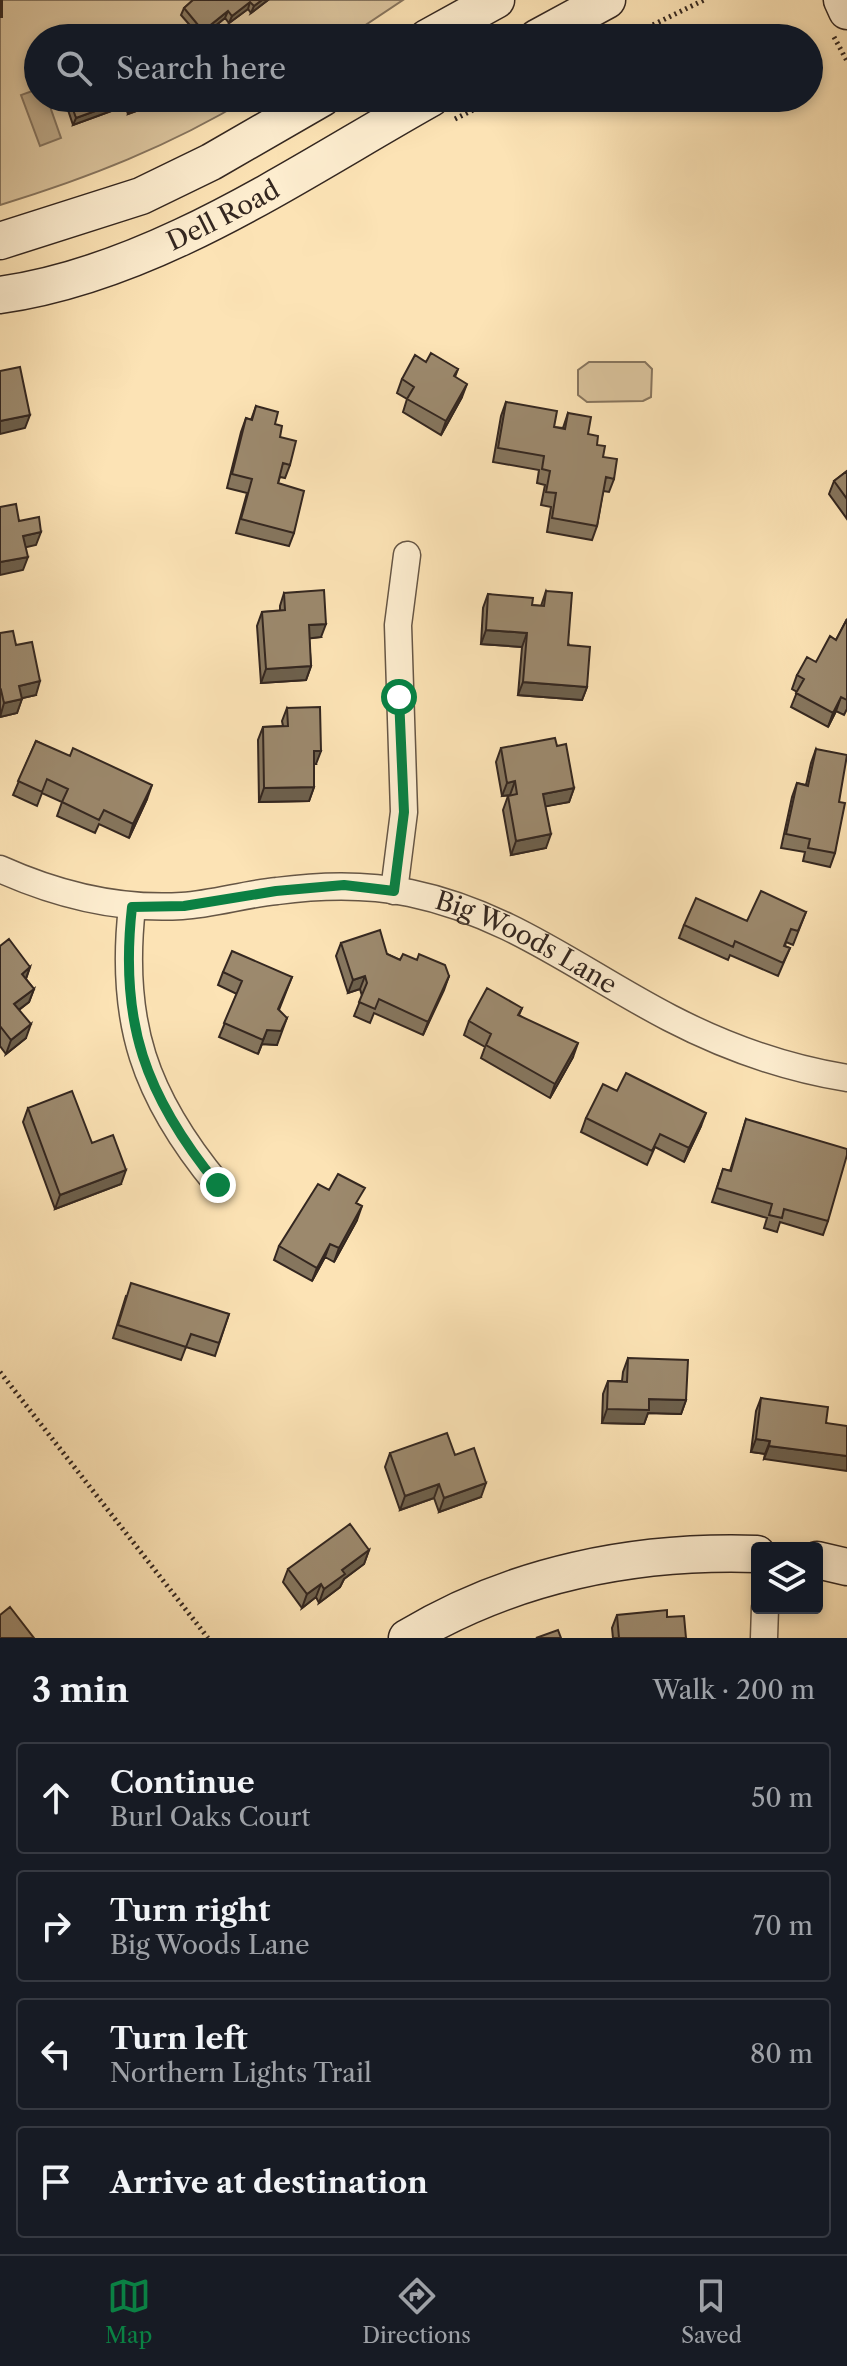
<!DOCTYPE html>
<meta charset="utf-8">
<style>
body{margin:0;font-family:"Libre Caslon Text",serif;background:#242831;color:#f1f3f6}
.controls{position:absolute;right:24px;bottom:24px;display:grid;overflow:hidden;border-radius:8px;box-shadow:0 4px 12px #0003}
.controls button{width:72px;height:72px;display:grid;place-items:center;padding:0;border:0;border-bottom:2px solid #363941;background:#171b24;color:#f1f3f6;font:40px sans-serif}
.stop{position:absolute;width:24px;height:24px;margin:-18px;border:6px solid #0b8043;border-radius:50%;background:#fff}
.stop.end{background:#0b8043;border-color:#fff;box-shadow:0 2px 8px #0008}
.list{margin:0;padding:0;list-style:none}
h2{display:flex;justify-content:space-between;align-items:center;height:104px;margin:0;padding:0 32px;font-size:34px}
h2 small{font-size:26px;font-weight:400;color:#9ea1a6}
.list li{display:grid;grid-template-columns:52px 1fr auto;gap:24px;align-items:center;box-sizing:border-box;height:112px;margin:0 16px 16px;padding:0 16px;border:2px solid #363941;border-radius:8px}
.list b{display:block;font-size:30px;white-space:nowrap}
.list p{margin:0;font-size:26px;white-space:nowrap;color:#9ea1a6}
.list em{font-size:26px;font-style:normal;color:#9ea1a6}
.icon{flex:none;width:44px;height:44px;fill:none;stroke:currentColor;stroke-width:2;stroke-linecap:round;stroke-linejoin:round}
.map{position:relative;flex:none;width:847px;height:1638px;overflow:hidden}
.search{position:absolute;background:#171b24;box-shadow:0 4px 12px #0003;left:24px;right:24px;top:24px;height:88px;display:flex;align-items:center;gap:20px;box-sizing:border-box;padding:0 28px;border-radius:44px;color:#9ea1a6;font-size:30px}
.sheet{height:616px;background:#171b24}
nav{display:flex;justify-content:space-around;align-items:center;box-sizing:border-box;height:112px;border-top:2px solid #363941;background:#171b24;font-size:22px;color:#9ea1a6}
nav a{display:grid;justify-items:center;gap:4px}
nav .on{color:#0b8043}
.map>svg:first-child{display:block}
</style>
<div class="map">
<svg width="847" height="1638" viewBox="0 0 847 1638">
<rect width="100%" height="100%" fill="#fce3b5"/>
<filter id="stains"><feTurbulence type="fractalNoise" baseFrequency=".0025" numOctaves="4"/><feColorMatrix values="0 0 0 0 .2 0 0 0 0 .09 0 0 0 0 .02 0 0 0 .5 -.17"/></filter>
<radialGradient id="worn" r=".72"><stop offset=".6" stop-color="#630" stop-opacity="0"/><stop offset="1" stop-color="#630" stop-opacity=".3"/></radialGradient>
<path fill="#dac39c" stroke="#87755e" stroke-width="2" d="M0,0H403L346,38H38V98H249C170,146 88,178 0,205Z
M589,362H645L652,369L651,397L643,401L587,402L578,395V370Z"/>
<path fill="#b8a382" stroke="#83715b" stroke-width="2" d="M38,89V98H47L61,138L40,146L21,95Z"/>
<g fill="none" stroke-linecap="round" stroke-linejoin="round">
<defs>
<g id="street">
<path id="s1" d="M0,869C58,895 117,910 182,906C214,904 245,894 277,891C321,885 366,884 410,893C511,914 581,972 670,1018C726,1047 785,1068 847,1078"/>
<path d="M394,891L404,812L398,625L407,555"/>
<path d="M132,907C119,1022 145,1097 218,1185"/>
<path d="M764,1638L765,1608"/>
</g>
<g id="secondary">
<path d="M842,0L847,11"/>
<path d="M427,38L496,0"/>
<path d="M537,38L607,0"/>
<path d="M0,241L141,196L211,162L322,98"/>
<path id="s2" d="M0,295C155,273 297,173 431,98"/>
<path d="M817,1560L847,1567"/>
<path d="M407,1638C513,1574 635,1550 757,1554"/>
</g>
</defs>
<use href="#street" stroke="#665645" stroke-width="29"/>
<use href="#secondary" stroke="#342720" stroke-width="39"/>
<path stroke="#342720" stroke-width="5" stroke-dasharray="2 4" stroke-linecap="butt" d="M834,37L847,61
M626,38L704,0
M455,119L497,98
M0,1372L208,1638"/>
<use href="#street" stroke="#fdedcf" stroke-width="26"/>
<use href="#secondary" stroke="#fdedcf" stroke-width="36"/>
</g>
<path fill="#86765e" stroke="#342720" stroke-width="2" d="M193,0H268L251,13L248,9L229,23L225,18L201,38L181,15L184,8Z
M64,98H172L128,114L125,106L73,125Z
M426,362L458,369L455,377L462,397L441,435L403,412L407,399L397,393L402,379Z
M506,402L554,427L563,428L568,413L597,445L614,479L609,492L603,491L597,526L592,540L547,532L551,507L541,505L545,485L537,483L539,470L493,462L501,416Z
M256,406L275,424L290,465L285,478L280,477L278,483L294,533L289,546L236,533L247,493L227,488L241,432L246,418L251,420Z
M847,471V519L829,494L834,481Z
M546,591L587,687L582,700L518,695L522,647L481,644L483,608L488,594L532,605L541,606Z
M284,593L321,637L309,638L311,666L306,680L261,683L257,626L262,612L280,611V606Z
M847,619V709L844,715L836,711L828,727L791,707L797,692L792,689L797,675L816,662L836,640Z
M0,633L16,645L36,695L22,698L17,713L0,717Z
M287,708L316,764H314V787L309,801L259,802L258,740L263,727L283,726L282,721Z
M36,741L147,799L129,838L99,824L95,833L57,816L62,802L42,793L37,806L13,795Z
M557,746L574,788L569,802L545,806L546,848L511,855L503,810L508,796H510V795L502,796L496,762L501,748Z
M816,749L839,802L835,853L830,867L803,861L805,852L781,848L792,797L797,783L806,785L811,763Z
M806,912L793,945L786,942L785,946L790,948L778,976L730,955L728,960L679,938L684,925L747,921Z
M341,943L387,954L400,960L449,976L423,1035L374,1013L370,1023L354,1016L362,996L360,989L348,993L336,956Z
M0,946L30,967L26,979L34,989L29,1002L19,1010L26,1038L6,1054L0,1046Z
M223,972L292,977L279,1010L277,1045L262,1044L258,1054L219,1037L237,994L218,985Z
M522,1008L519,1015L573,1057L550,1098L481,1058L485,1047L464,1035L469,1021Z
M617,1091L701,1126L684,1162L655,1147L647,1165L581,1132L586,1118Z
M28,1108L92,1143L121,1184L55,1209L23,1122Z
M746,1119L828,1221L823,1235L780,1222L777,1232L764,1228L767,1218L712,1202L723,1169L730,1171Z
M329,1190L358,1204L357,1220L334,1262L325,1257L312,1281L274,1260L279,1246Z
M126,1296L229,1314L215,1356L186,1347L181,1360L113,1338Z
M628,1358L686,1400L681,1414L648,1413L644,1424L602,1423L603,1394L608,1381H622L623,1372Z
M761,1398L826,1423L764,1459L765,1454L751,1452L756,1411Z
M390,1453L455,1455L481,1497L439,1512L434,1498L400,1510L385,1467Z
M369,1550L364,1564L344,1579L340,1587L319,1603L316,1597L302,1608L283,1582L288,1569Z
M617,1615L667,1617L686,1638H613L612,1628Z"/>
<path fill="#6d604c" stroke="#342720" stroke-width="2" d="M262,0H268L251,13L254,6Z
M250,2L248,9L229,23L232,16Z
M228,11L225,18L200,38L203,31Z
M155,98H172L128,114L131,107Z
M128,99L125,106L73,125L76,118Z
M467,384L462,397L441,435L446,421Z
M30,415L25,428L0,434V421Z
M41,532L36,545L18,549L23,536Z
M28,557L23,570L0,575V562Z
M326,624L321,637L304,639L309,625Z
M486,630L527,633L522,647L481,644Z
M311,666L306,680L261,683L266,669Z
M40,681L36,695L14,700L19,686Z
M523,682L587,687L582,700L518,695Z
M841,697L836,711L828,727L833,713Z
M22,699L17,713L0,717L4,703Z
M314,751H321L316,764H309Z
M515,781L510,795L502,796L507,783Z
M152,785L147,799L129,838L133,824Z
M314,787L309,801L259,802L264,788Z
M574,788L569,802L538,808L543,794Z
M551,834L546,848L511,855L516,841Z
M30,967L25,981L22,974Z
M365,976L360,989L348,993L353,980Z
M449,976L444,990L423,1035L428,1022Z
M34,989L29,1002L9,1017L14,1004Z
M287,1018L277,1045L262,1044L258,1054L267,1030Z
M31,1024L26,1038L6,1054L11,1040Z
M578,1043L573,1057L550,1098L555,1084Z
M706,1113L701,1126L684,1162L689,1148Z
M126,1170L121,1184L55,1209L60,1195Z
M362,1206L357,1220L334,1262L339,1248Z
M330,1244L325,1257L312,1281L317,1268Z
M649,1399L686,1400L681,1414L648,1413L644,1424L602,1423L607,1409Z
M756,1439L770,1441L765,1454L751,1452Z
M769,1446L847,1456V1471L764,1459Z
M486,1483L481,1497L439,1512L444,1498Z
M439,1484L434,1498L400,1510L405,1496Z
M369,1550L364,1564L344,1579L340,1587L319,1603L324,1589L342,1570Z
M321,1584L316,1597L302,1608L307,1594Z"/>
<path fill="#9c896d" stroke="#342720" stroke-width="2" d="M0,0H2V17H0Z
M193,0H262L254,6L250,2L232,16L228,11L203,31L184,8Z
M69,98H155L131,107L128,99L76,118Z
M431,353L458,369L454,376L467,384L446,421L407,399L414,387L402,379L415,355L426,362Z
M20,367L30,415L0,421V371Z
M506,402L557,411L554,427L565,429L568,413L591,417L588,434L598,436L597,445L605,446L603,457L617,459L614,479L606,477L597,526L552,518L556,493L546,492L550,471L542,469L544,456L498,448Z
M256,406L278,412L275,424L282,426L280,437L296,441L290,465L283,463L278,483L304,491L294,533L241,519L252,479L232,474L246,418L252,420Z
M847,471V499L834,481Z
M16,504L19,521L39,517L41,532L23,536L28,557L0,562V507Z
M324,590L326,624L309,625L311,666L266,669L262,612L285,610L284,593Z
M546,591L572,593L568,645L590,647L587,687L523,682L527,633L486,630L488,594L533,598L532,605L544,606Z
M847,619V700L841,697L833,713L796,693L804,679L797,675L807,657L816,662L830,636L836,640Z
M13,631L16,645L32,642L40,681L19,686L22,699L4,703L1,690L0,691V633Z
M320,707L321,751H314V787L264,788L263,727L288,726L287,708Z
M555,738L557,746L566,744L574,788L543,794L551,834L516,841L508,796L517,794L515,781L507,783L501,748Z
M36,741L70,756L73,748L152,785L133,824L104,810L99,820L62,802L68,789L47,779L42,792L18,781Z
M816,749L847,755L839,802L845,803L835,853L808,848L810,839L786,834L797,783L808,786Z
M761,891L806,912L798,931L791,929L784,946L790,948L783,963L735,941L733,947L684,925L696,898L747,921Z
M380,930L387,954L400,960L403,954L417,960L419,954L445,965L449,976L428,1022L379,999L375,1009L359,1002L367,983L365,976L353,980L341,943Z
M9,939L30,967L22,974L34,989L14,1004L31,1024L11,1040L0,1026V946Z
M232,951L292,977L278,1009L287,1018L281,1031L267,1030L263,1040L224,1023L242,981L223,972Z
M487,988L522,1008L518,1015L578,1043L555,1084L486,1045L491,1034L469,1021Z
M626,1073L706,1113L689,1148L660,1134L652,1151L586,1118L603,1084L617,1091Z
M72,1091L92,1143L113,1135L126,1170L60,1195L28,1108Z
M746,1119L847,1149V1155L828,1221L784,1209L782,1218L769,1215L772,1204L717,1188L723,1169L731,1171Z
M338,1174L365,1188L356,1203L362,1206L339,1248L330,1244L317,1268L279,1246L318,1184L329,1190Z
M131,1283L229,1314L219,1343L191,1334L186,1347L118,1325Z
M628,1358L688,1360L686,1400L649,1399V1410L607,1409L608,1381L627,1382Z
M761,1398L828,1407L826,1423L847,1426V1456L769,1446L770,1441L756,1439Z
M447,1433L455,1455L474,1448L486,1483L444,1498L439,1484L405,1496L390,1453Z
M350,1524L369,1550L342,1570L345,1574L324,1589L321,1584L307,1594L288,1569Z
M10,1607L34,1638H0V1615Z
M667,1610V1617L684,1616L686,1638H619L617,1615Z
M558,1630L561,1638H536Z"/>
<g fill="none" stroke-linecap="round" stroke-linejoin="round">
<path stroke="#0b8043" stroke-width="10" d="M218,1185C145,1096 119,1022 132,907L184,906L276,891L344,885L394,891L404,812L399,697"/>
</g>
<g text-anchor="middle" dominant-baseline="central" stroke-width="6" stroke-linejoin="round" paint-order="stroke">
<g font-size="26" fill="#342720" stroke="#fdedcf">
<text stroke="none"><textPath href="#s2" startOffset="238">Dell Road</textPath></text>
<text stroke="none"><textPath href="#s1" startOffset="544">Big Woods Lane</textPath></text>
</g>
</g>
<rect width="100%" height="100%" filter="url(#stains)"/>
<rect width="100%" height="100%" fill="url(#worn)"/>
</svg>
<div class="controls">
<button><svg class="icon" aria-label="layers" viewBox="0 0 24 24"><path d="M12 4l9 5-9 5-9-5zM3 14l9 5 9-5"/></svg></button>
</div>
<div class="stop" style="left:399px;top:697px"></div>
<div class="stop end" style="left:218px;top:1185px"></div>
<div class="search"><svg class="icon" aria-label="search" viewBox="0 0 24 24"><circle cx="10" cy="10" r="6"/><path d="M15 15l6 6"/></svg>Search here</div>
</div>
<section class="sheet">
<h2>3 min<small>Walk · 200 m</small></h2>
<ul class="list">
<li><svg class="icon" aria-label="ahead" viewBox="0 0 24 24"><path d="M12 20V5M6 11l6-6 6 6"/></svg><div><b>Continue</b><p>Burl Oaks Court</p></div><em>50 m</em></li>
<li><svg class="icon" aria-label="right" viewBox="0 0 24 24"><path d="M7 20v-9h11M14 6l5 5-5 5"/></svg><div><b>Turn right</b><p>Big Woods Lane</p></div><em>70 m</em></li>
<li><svg class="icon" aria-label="left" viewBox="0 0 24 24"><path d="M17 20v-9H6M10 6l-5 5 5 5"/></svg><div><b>Turn left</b><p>Northern Lights Trail</p></div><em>80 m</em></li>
<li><svg class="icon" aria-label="arrive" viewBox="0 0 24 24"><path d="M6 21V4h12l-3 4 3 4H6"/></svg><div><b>Arrive at destination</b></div></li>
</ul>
</section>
<nav>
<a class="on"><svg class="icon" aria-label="map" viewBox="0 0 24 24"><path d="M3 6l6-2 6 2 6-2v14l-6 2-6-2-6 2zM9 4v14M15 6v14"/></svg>Map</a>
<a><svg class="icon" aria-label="directions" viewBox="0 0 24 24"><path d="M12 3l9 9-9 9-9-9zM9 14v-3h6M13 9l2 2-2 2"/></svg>Directions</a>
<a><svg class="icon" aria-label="saved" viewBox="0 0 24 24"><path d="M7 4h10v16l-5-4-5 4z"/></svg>Saved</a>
</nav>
